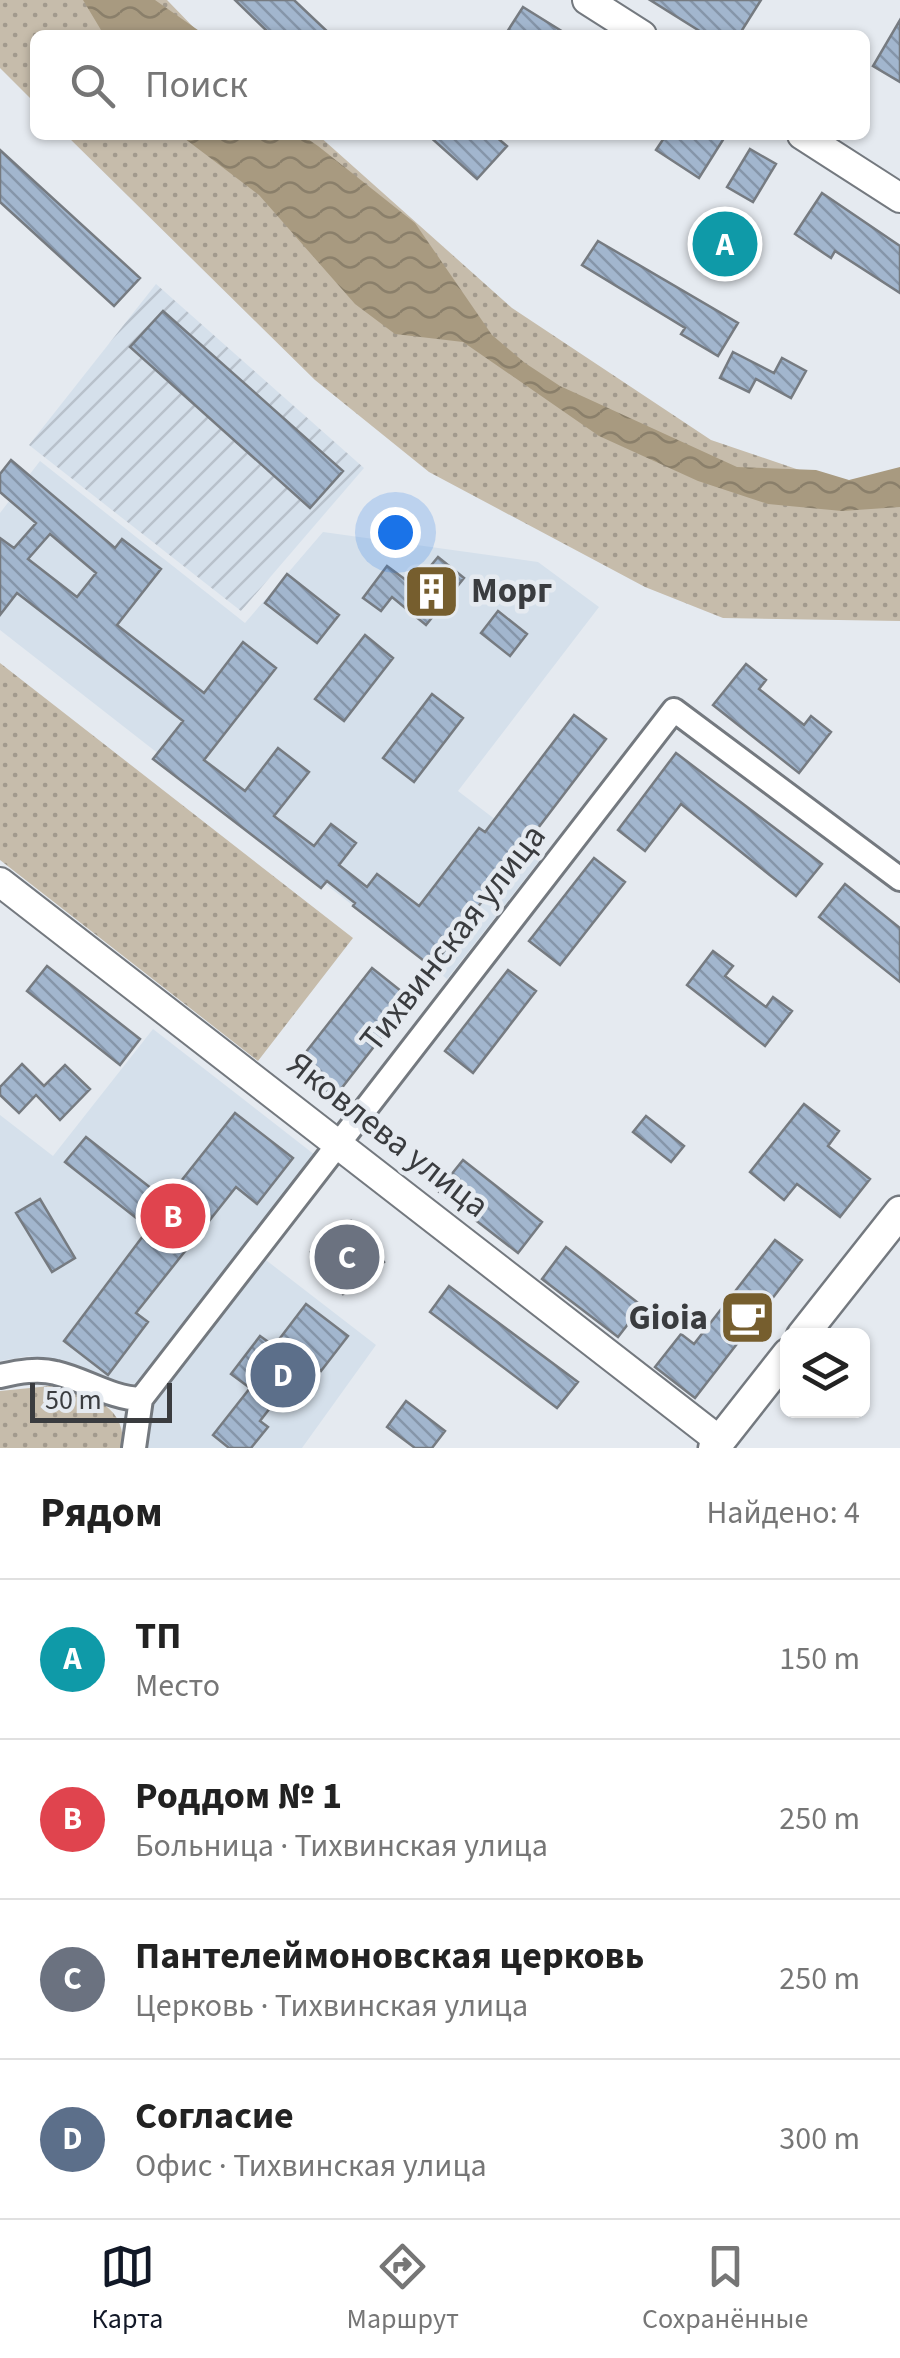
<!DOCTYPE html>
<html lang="ru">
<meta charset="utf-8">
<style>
body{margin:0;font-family:"Source Sans 3",sans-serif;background:#f2f2f2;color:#222}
.controls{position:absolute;right:30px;bottom:30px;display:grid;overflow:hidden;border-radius:15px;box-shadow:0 2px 8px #0004}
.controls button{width:90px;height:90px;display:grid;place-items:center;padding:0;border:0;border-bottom:2px solid #e0e0e0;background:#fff;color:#222;font:50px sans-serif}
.scale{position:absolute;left:30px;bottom:25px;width:142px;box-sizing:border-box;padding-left:10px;border:5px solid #3a3c3f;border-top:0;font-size:28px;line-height:35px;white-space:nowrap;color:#3a3c3f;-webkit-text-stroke:8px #e5eaf0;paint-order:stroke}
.you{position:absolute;left:395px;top:532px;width:35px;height:35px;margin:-25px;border:8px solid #fff;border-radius:50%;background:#1a73e8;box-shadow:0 0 0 15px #1a73e833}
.badge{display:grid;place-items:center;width:65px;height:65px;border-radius:50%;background:#111827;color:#fff;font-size:32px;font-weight:700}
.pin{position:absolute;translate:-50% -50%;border:5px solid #fff;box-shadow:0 2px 10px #0006}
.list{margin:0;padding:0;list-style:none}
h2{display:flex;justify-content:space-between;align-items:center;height:130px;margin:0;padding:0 40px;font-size:42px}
h2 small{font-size:32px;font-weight:400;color:#767676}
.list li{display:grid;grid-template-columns:65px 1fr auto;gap:30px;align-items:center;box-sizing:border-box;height:160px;padding:0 40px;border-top:2px solid #e0e0e0}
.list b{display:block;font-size:38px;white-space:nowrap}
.list p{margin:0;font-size:32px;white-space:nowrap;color:#767676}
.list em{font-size:32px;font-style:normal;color:#767676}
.icon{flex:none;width:55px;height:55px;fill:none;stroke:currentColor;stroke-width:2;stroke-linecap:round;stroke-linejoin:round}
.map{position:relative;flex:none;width:900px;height:1448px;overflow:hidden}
.search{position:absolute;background:#fff;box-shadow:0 2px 8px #0004;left:30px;right:30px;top:30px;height:110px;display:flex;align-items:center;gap:25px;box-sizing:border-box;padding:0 35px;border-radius:15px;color:#767676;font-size:38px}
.sheet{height:770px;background:#fff}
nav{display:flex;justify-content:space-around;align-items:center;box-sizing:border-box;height:140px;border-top:2px solid #e0e0e0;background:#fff;font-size:28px;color:#767676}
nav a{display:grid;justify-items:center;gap:5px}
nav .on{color:#111827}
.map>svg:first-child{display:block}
</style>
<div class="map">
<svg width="900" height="1448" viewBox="0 0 900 1448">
<defs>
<pattern id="industrial-furrows" width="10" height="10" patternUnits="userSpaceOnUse" patternTransform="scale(2.5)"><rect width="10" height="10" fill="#d5e0eb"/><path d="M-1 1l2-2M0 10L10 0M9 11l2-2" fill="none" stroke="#b8c1cb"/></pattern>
<pattern id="grass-dots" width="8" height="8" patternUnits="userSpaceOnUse" patternTransform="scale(2.5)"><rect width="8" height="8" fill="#c6bcab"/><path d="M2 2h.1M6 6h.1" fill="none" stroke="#a29a8d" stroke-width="1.8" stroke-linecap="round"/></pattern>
<pattern id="water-waves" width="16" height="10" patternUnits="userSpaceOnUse" patternTransform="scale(2.5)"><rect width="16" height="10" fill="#a89a80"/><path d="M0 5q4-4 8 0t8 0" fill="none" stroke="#8a7f6a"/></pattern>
<pattern id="building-back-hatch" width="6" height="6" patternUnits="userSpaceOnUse" patternTransform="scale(2.5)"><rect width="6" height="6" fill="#a2b6ce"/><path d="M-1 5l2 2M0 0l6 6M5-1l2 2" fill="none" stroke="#8595a9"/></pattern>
</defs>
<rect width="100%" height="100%" fill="#e5eaf0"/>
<path fill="#d5e0eb" d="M40,461L245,623L323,532L538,562L599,607L458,791L543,856L447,979L0,630V513Z
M153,1029L315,1155L135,1390L29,1356L0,1361V1115L53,1156Z
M262,1257L376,1345L302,1448H145L151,1401Z"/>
<path fill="url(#industrial-furrows)" d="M156,284L364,468L241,611L29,445Z"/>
<path fill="url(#grass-dots)" d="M0,0H167L201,35H35V103L0,68Z
M66,135H318L512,308L711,440L855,489L900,490V621L723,618L645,587L429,472L315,380Z
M0,663L353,938L258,1061L0,860Z
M50,1386C88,1394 126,1403 123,1448H0V1391Z"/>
<path fill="url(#water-waves)" d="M83,0H155L205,35H104Z
M180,135H302L318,146L415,223L492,335L525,363L560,386L737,467L816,470L849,480L900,467V507L842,511L768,504L698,481L599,436L463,342L395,334L355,304L259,195Z"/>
<path fill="url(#building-back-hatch)" stroke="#767b81" stroke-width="2.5" fill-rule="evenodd" d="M235,0H294L331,35H271Z
M650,0H761L739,35H706Z
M523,7L568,35H505Z
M900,20V82L873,66Z
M428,135H494L507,146L477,179Z
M666,135H726L699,178L656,150Z
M750,149L776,164L753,202L727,187Z
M0,150L140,278L114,306L0,202Z
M822,193L900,246V293L835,251L831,258L795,234Z
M726,220L747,234L725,268L704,254Z
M598,241L738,323L718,356L681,334L685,328L582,265Z
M163,311L343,471L310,508L130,347Z
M733,352L774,373L782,358L806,371L791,398L756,379L749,392L720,378Z
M11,460L115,548L122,539L161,569L117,625L204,693L243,642L276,668L204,760L245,791L278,748L309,772L274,816L314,846L331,824L356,843L339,865L367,887L377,874L419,906L479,828L485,832L574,715L606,739L432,967L353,906L355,903L327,881L321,888L153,759L183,721L17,593L0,615V538L14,548L36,523L0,492V474ZM50,534L96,573L77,597L28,559Z
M438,557L464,578L426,625L392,597L381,611L363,598L387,566L414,586Z
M287,574L339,615L317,643L265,603Z
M498,611L527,634L510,656L481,633Z
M365,635L393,658L344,721L315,699Z
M746,664L766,680L759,689L804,725L811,716L831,732L799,773L713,705Z
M432,694L463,718L414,782L383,758Z
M676,753L822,864L796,896L681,804L645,851L618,830Z
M594,858L625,882L560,965L529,941Z
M845,884L900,928V982L819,917Z
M713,951L733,966L725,976L766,1007L773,997L792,1011L765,1046L687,985Z
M47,966L140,1039L120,1065L27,991Z
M372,968L411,999L334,1098L295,1066Z
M508,970L536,991L473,1073L445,1051Z
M22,1064L44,1086L65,1065L90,1089L60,1120L36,1095L19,1113L0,1095V1087Z
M804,1104L839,1131L828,1146L870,1179L840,1217L797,1184L784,1200L750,1172Z
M235,1113L293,1158L257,1204L236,1187L136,1313L148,1322L108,1375L64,1341L149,1228L65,1162L86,1137L166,1200Z
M646,1116L684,1146L671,1162L633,1132Z
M463,1160L542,1222L518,1253L438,1191Z
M40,1199L75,1258L52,1272L16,1213Z
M351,1221L384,1262L343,1294L311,1252Z
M775,1240L802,1260L695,1398L655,1367L681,1334L694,1344Z
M566,1247L642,1306L618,1337L542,1279Z
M449,1286L578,1382L557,1408L430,1312Z
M306,1304L348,1336L321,1371L307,1360L260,1421L268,1427L251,1448H229L213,1435L250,1388L231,1374L260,1336L274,1346Z
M406,1401L445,1431L432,1448H415L387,1427Z"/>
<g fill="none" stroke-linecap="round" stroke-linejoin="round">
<defs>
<path id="minor" d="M0,1376C18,1372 38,1368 56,1373C86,1380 110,1398 141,1399
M134,1448L141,1399L674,710L900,879"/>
<path id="tertiary" d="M587,0L642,35
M802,135L900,198
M0,882L720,1441"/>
<path id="secondary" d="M802,1336L900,1212
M714,1448L788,1354"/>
</defs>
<use href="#minor" stroke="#74797f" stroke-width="28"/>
<use href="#tertiary" stroke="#74797f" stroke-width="32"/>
<use href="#secondary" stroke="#74797f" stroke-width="35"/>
<use href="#minor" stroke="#fff" stroke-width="22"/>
<use href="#tertiary" stroke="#fff" stroke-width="28"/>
<use href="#secondary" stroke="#fff" stroke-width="30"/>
</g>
<defs>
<symbol id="building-square" viewBox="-11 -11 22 22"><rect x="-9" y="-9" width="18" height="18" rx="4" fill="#765e2e" stroke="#e5eaf0"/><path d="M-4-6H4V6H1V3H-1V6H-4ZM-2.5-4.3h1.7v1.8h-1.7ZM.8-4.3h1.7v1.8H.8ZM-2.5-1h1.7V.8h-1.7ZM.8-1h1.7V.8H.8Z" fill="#fff"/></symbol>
<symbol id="cafe-square" viewBox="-11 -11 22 22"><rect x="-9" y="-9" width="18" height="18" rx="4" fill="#765e2e" stroke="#e5eaf0"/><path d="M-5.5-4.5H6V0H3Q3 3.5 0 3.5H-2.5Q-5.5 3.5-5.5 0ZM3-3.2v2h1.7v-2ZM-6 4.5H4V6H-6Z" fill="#fff"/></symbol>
</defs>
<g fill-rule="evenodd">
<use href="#building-square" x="400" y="560" width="63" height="63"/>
<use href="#cafe-square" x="716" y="1286" width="63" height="63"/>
</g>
<g text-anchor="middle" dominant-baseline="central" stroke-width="9" stroke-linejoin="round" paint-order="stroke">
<g font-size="35" font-weight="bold" fill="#3a3c3f" stroke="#e5eaf0" text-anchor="start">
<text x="471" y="591">Морг</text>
<text x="708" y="1318" text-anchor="end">Gioia</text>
</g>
<g font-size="35" fill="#3a3c3f" stroke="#e5eaf0">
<text transform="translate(453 938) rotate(-52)">Тихвинская улица</text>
<text transform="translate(388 1135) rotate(38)">Яковлева улица</text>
</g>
</g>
</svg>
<div class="controls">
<button><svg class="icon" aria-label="layers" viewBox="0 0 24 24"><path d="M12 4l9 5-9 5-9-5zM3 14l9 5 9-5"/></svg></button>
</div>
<div class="scale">50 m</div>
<div class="you"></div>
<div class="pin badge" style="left:725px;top:244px;background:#0f9aa8">A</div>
<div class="pin badge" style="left:173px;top:1216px;background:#e0444e">B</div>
<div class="pin badge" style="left:347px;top:1257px;background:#6b7280">C</div>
<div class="pin badge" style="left:283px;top:1375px;background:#5c6f8a">D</div>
<div class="search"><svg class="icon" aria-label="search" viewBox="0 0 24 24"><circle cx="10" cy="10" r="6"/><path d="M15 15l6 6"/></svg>Поиск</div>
</div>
<section class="sheet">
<h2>Рядом<small>Найдено: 4</small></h2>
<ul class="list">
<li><span class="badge" style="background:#0f9aa8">A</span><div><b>ТП</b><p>Место</p></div><em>150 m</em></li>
<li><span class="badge" style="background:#e0444e">B</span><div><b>Роддом № 1</b><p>Больница · Тихвинская улица</p></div><em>250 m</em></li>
<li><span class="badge" style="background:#6b7280">C</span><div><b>Пантелеймоновская церковь</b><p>Церковь · Тихвинская улица</p></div><em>250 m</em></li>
<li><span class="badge" style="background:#5c6f8a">D</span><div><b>Согласие</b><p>Офис · Тихвинская улица</p></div><em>300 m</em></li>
</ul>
</section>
<nav>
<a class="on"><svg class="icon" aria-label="map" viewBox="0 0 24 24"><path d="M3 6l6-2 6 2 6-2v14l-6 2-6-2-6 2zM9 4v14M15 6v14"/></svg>Карта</a>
<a><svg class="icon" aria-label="directions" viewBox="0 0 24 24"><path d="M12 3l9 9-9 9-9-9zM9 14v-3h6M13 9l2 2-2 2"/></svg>Маршрут</a>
<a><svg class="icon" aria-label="saved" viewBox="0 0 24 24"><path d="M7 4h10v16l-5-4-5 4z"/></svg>Сохранённые</a>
</nav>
